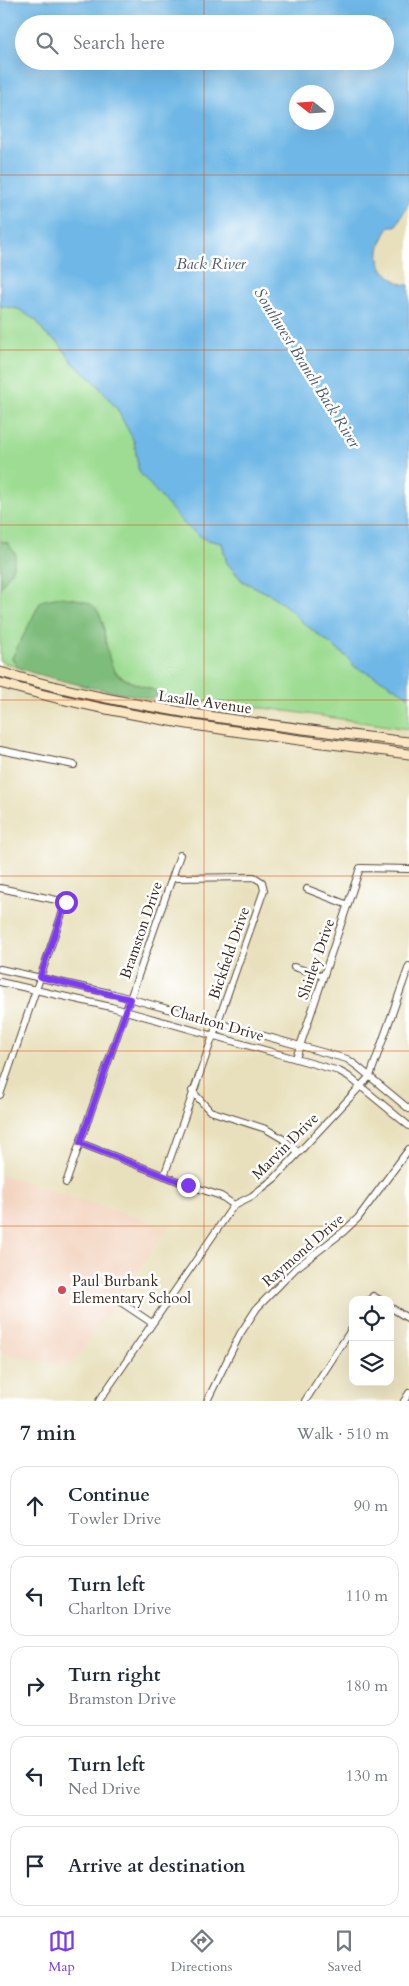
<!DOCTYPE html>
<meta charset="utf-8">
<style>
body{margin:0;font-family:Cardo,serif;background:#f6f6f7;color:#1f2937}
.controls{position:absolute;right:15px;bottom:15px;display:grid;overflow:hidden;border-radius:10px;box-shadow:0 5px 20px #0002}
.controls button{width:45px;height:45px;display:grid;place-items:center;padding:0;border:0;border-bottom:1px solid #e0e1e3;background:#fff;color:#1f2937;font:25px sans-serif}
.compass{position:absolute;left:289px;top:85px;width:45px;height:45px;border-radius:50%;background:#fff;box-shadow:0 5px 20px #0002;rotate:287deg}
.stop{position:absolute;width:15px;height:15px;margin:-11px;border:4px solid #7c3aed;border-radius:50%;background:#fff}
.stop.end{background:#7c3aed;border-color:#fff;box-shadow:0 1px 5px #0008}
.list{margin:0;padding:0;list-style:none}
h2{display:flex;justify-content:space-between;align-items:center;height:65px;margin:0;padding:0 20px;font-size:21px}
h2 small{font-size:16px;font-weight:400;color:#747a83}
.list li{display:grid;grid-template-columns:32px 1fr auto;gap:15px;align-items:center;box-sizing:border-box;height:80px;margin:0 10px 10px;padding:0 10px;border:1px solid #e0e1e3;border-radius:15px}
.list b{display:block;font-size:19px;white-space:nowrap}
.list p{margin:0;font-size:16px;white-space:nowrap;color:#747a83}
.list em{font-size:16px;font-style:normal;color:#747a83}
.icon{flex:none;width:28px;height:28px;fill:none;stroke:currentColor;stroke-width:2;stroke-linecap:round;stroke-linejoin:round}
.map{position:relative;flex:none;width:409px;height:1401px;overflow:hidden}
.search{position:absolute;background:#fff;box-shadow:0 5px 20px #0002;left:15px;right:15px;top:15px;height:55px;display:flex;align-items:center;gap:12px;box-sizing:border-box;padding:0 18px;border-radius:28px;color:#747a83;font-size:19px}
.sheet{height:515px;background:#fff}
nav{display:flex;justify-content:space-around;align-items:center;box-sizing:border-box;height:70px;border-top:1px solid #e0e1e3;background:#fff;font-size:14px;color:#747a83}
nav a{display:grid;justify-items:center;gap:2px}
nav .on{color:#7c3aed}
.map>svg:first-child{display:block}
</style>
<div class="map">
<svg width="409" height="1401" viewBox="0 0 409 1401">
<rect width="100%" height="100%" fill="#fff"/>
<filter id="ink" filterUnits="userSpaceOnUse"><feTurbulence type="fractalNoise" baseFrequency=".02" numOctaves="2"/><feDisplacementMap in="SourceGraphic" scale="10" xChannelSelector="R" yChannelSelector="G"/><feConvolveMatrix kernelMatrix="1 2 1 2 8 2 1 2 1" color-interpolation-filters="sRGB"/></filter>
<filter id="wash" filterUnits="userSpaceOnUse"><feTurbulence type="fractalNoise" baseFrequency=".0096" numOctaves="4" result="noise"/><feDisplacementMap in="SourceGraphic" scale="20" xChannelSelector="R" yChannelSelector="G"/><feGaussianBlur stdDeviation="1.12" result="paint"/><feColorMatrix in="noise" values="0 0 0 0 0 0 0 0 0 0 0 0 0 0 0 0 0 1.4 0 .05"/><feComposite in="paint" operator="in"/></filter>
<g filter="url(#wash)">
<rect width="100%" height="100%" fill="#e8e0bc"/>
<path fill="#f3d4bf" d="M0,1174L168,1228L71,1366L0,1353Z"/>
<path fill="#9ddc92" stroke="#6c8358" d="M0,306L19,309L37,321L45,334L58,342L74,364L95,382L117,409L134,441L139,472L204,539L222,543L227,563L242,581L271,595L287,607L301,621L347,657L355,667L382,680L409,696V729L280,710L158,696L156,691C144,686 127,682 117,673C106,664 105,635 103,622L41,601L12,658L17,667L0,661V588L8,543L0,541Z"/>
<path fill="#7ebc7c" stroke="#5c734d" d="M0,541L8,543L16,555L12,570L0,588Z
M59,597C110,601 98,616 109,656C110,662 113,670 117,674C128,683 144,686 156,691L158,696L152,699L88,687L33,673L17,667L12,658L41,601Z"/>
<path fill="#6eb7e6" stroke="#547082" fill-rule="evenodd" d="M0,0H409V203L396,226H390C379,243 371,262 391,277C396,281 402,285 409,285V696L382,680L355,667L347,657L301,621L287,607L271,595L243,581L227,563L222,543L204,539L185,525L139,472L134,441L117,409L95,382L74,364L58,342L45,334L37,321L18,309L0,306ZM24,24H385V61H24ZM296,92H326V122H296Z"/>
</g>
<g filter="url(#ink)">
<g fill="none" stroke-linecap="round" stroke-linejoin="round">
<defs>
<path id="street" d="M0,750L74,765
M0,888L66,902L0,1095
M307,889L348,905
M294,967L323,976
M0,969L114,994L347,1059L357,1066L409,1109
M0,982L111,1007L339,1071L348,1076L409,1126
M296,1058L360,868L409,869
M192,1091L210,1111L266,1129L283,1139L298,1152
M80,1143L188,1185L221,1196L234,1205
M164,1176L264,890L262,882L254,877L172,878
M66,1183L180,855
M370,1300L373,1296L380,1300
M122,1303L152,1323
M390,1307L409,1319
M99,1401L234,1205L252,1196L275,1178L370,1076L409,966
M207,1401L240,1334L257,1308L296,1268L343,1232L358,1218L409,1149
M305,1401L353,1327
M404,1401L409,1393"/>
<path id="secondary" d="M0,672C134,711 271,725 409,742
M0,683C134,722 271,736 409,754"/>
</defs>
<use href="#street" stroke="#554536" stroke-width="8"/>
<use href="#secondary" stroke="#554536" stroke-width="11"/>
<use href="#street" stroke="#fff" stroke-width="6"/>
<use href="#secondary" stroke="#fbe6c4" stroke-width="9"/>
</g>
</g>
<g fill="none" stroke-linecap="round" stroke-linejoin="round" filter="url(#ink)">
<path stroke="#7c3aed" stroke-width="6" d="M66,902L40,977L130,999L80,1143L188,1185"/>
</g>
<path fill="none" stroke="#d7540e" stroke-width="1" stroke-opacity="0.55" d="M204,0V24M204,61V1401M0,175H409M0,350H409M0,525H409M0,700H409M0,876H409M0,1051H409M0,1226H409"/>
<circle fill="#d1495b" stroke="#fff" stroke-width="2" cx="62" cy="1290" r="5"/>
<g text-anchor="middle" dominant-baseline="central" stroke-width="5" stroke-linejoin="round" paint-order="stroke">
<g font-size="15" fill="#3b2a1e" stroke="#fff">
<text transform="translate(205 702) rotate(8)">Lasalle Avenue</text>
<text transform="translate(141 930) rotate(-71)">Bramston Drive</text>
<text transform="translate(229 953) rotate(-71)">Bickfield Drive</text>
<text transform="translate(316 959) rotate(-71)">Shirley Drive</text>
<text transform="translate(217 1023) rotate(16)">Charlton Drive</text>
<text transform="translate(285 1146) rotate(-45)">Marvin Drive</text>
<text transform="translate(303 1250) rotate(-41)">Raymond Drive</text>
</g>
<g font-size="15" fill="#3b2a1e" stroke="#fff" text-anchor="start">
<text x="72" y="1281">Paul Burbank<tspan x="72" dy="17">Elementary School</tspan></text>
</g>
<g font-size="16" font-style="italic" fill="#4d5b64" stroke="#fff">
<text x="211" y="264">Back River</text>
<text transform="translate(307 368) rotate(58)">Southwest Branch Back River</text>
</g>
</g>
</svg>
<div class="controls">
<button><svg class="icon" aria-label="locate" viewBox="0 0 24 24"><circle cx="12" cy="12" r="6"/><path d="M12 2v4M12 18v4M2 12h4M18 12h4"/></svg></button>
<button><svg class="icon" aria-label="layers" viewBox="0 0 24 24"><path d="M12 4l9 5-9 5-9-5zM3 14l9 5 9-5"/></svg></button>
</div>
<svg class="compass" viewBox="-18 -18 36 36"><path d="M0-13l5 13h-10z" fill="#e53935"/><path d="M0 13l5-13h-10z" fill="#747a83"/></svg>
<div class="stop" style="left:66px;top:902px"></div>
<div class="stop end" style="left:188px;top:1185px"></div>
<div class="search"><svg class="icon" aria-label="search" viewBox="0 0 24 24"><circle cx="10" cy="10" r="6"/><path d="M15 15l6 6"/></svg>Search here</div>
</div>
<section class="sheet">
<h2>7 min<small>Walk · 510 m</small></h2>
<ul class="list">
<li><svg class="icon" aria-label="ahead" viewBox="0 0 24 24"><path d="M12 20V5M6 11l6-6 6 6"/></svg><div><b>Continue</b><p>Towler Drive</p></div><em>90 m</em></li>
<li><svg class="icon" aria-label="left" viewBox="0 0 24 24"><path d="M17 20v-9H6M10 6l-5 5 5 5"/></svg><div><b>Turn left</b><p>Charlton Drive</p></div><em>110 m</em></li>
<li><svg class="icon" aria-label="right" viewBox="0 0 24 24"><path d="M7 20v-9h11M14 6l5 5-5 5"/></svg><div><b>Turn right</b><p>Bramston Drive</p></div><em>180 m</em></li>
<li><svg class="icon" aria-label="left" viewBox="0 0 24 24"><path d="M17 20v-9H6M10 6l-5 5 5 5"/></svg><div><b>Turn left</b><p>Ned Drive</p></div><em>130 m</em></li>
<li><svg class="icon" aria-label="arrive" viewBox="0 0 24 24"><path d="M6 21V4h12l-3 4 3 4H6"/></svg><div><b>Arrive at destination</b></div></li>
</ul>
</section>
<nav>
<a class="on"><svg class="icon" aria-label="map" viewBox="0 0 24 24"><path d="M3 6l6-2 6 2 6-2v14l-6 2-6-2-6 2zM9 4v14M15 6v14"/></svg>Map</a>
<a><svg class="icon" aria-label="directions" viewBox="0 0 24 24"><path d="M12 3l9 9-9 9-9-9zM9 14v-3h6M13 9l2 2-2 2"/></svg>Directions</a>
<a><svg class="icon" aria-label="saved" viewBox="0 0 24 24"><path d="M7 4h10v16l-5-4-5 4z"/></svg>Saved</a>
</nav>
